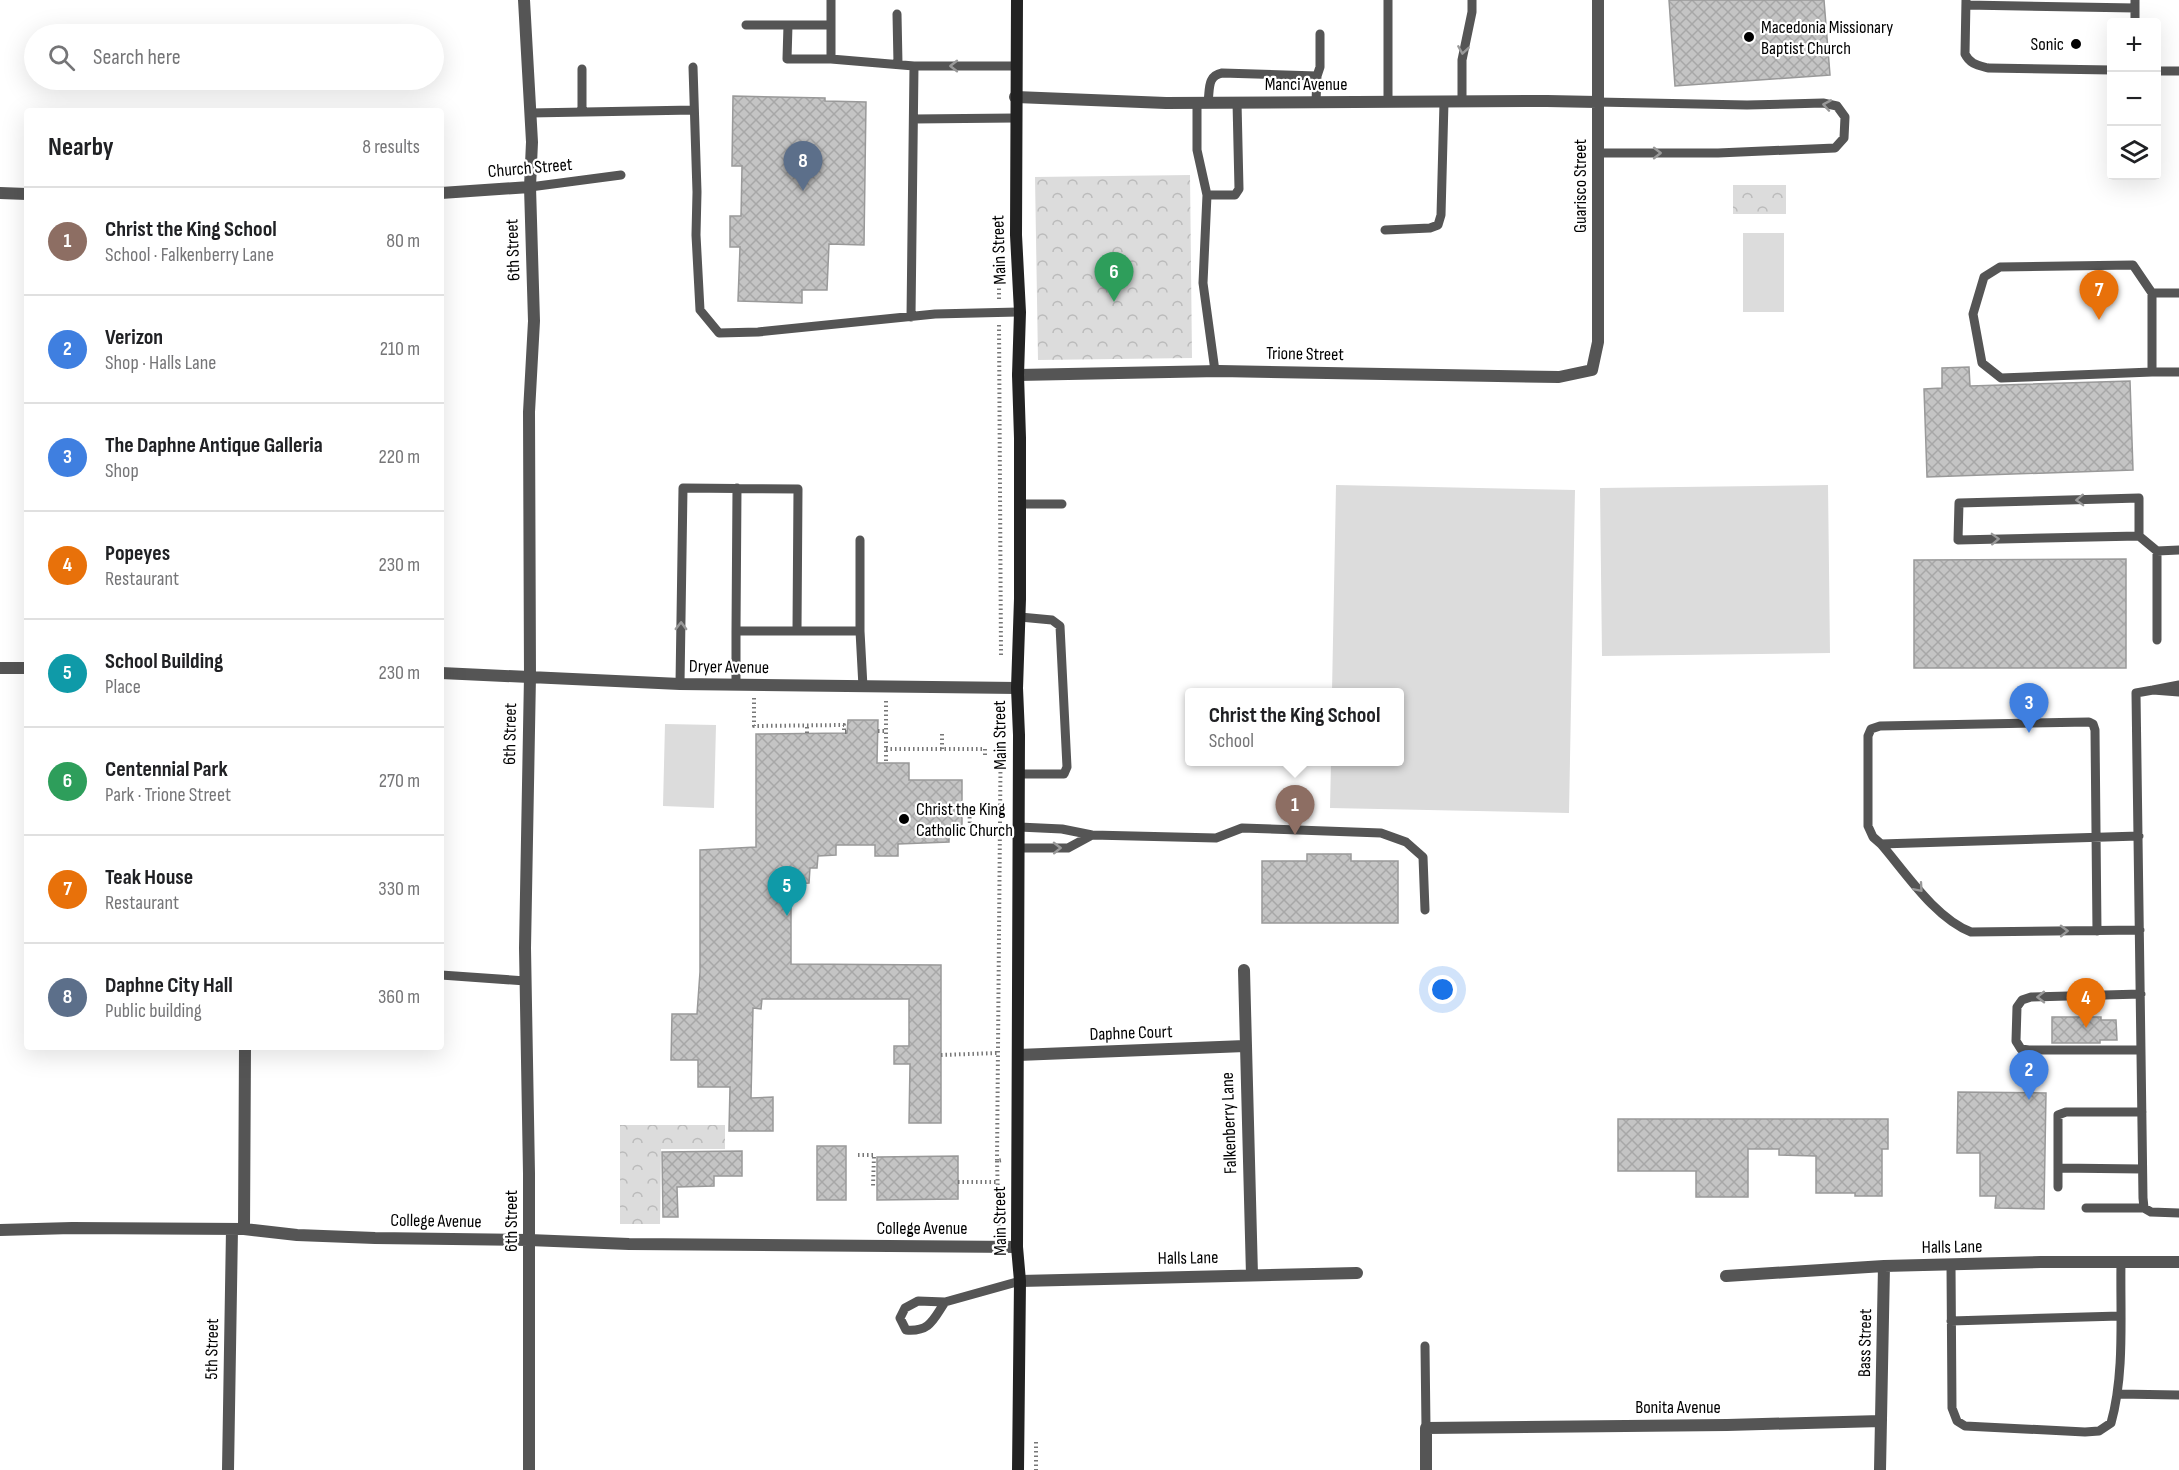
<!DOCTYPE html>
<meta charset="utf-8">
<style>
body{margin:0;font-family:"Sofia Sans Condensed",sans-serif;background:#f2f2f2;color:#202124}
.controls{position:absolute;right:18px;top:18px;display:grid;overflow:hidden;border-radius:6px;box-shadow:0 6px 24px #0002}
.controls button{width:54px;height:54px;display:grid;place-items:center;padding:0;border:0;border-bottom:2px solid #e0e0e0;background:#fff;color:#202124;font:30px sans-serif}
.you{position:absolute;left:1443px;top:990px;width:21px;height:21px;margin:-15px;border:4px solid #fff;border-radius:50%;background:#1a73e8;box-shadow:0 0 0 9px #1a73e833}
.badge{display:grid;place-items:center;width:39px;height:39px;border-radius:50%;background:#000;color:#fff;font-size:20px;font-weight:700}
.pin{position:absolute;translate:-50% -50px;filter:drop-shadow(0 2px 3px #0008)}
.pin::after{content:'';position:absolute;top:32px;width:21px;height:18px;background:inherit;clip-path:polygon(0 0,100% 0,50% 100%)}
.popup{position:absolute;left:1185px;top:688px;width:219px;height:78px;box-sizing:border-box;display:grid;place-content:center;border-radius:6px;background:#fff;filter:drop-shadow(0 2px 4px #0005);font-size:20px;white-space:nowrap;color:#757577}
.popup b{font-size:22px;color:#202124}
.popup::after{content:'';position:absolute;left:50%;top:100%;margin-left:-12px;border:12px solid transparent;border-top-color:#fff}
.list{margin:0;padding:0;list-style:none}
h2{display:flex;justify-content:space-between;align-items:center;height:78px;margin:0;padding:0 24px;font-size:26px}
h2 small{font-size:20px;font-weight:400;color:#757577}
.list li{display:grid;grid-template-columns:39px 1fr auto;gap:18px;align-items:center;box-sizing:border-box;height:108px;padding:0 24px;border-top:2px solid #e0e0e0}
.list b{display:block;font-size:22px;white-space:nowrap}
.list p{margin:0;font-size:20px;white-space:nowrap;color:#757577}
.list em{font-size:20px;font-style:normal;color:#757577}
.icon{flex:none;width:33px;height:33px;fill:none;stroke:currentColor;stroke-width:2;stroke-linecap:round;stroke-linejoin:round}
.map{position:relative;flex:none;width:2179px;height:1470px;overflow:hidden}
.search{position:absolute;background:#fff;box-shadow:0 6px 24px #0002;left:24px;top:24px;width:420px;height:66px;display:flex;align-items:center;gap:15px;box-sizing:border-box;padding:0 21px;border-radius:33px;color:#757577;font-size:22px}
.panel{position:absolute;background:#fff;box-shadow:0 6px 24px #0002;left:24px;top:108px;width:420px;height:942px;border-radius:6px}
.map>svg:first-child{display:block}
</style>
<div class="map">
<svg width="2179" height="1470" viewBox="0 0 2179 1470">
<defs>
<pattern id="park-crowns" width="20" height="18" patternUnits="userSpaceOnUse" patternTransform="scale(1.5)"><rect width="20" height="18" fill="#dcdcdc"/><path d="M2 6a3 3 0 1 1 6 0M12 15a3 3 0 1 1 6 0" fill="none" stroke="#bbb"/></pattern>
<pattern id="building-cross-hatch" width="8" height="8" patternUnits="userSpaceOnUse" patternTransform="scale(1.5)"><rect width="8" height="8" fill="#c4c4c4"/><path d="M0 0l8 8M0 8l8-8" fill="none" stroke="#a7a7a7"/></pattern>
</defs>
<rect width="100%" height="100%" fill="#fff"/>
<path fill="url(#park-crowns)" d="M1190,175L1192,358L1038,360L1035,177Z
M1733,185H1786V214H1733Z
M620,1125H725V1149H661L660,1224H620Z"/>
<path fill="#dcdcdc" d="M1743,233H1784V312H1743Z
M1336,485L1575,490L1569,813L1330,808L1331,762H1400V692H1332Z
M1828,485L1830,653L1602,656L1600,488Z
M665,724L716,725L714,808L663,806Z"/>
<path fill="url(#building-cross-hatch)" stroke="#999" stroke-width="1.5" d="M1669,0H1824L1830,75L1675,86Z
M733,96L825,98V101L866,102L864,245L829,244L827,290H802V303L738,301L740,247H730V216H741L742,166H732Z
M1969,367L1970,386L2130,381L2133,470L1927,477L1924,389L1942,388V368Z
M2126,559V668H1914V560Z
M848,720H878L877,763H909V780H962V831H949V842L898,844V856H875V845H836V855L818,856L817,868H810L809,883L791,884V964L941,965V1123H909L910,1064H894V1046H909V999H762L761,1009L753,1008L751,1098L773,1097V1131H729L730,1087H698V1060H671L672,1014H697L700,972V850L756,847V734L847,733Z
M1307,854H1351V861H1398V923H1262V861H1307Z
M2052,1017H2101V1020H2116L2117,1040H2100V1043H2052Z
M1958,1092L2046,1093L2044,1209L1995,1208L1996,1196H1980V1153H1957Z
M1618,1119H1888V1149H1882V1196H1855V1193H1816V1156L1779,1155V1149H1748V1197H1696V1171H1618Z
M817,1146H846V1200H817Z
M742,1151V1176H714V1186L677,1187L678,1217H663L662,1152Z
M958,1156V1199L877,1200V1157Z"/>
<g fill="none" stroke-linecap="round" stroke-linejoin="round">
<path stroke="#777" stroke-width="4" stroke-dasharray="1.5 3" stroke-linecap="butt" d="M999,299V247
M999,325L1001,656
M754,698V726L844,725V732H847
M886,701V763
M1001,709L997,1161L1003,1160
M878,731H886
M807,733V726
M886,749H985V758
M942,749V731
M962,806H969L970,827H1000
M941,1055L998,1053
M858,1155H874L873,1187
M997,1161L999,1232
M958,1182H998
M1036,1442V1470"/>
<path stroke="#555" stroke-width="9" d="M831,0V59
M1388,0V102
M1966,0L1965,54C1970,64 1977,65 1988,68L2112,70
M2135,0V22
M1966,5L2135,8
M897,14L898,64
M746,25H788
M831,25H788L787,59H831L914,66H1016
M693,67L697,192L696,235L700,310L719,333L758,332L935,314L1020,312
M582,69V112
M2156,71H2179
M1317,76L1320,67V34
M1197,102V150L1207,195L1203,283L1215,371
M1208,102C1210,89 1207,76 1222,73L1317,76L1316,102
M1462,102V60L1472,12V0
M1597,102L1747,105L1823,103L1837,106L1845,117L1844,138L1835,148L1718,153H1598
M530,113L694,110
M914,119L1015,118
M530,187L621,175
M1207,195H1235L1239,189L1237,102
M1385,230L1430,228L1438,225L1441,215L1444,102
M2179,293H2152V372H2179
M911,317L914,66
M2152,372L2001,378L1982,363L1973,314L1984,277L2000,267L2133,265L2152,293
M737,488L736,631H860
M1020,504H1062
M2139,536V498L1959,503L1958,540L2139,536L2157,551L2179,550
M860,540V631L863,687
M736,631V685
M2157,640V551
M680,684L683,488L798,489L797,631
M2179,685L2153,690L2179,692
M2153,690L2136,693L2143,1198L2144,1208L2151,1212L2179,1213
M1019,774H1064L1067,767L1060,626L1052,620L1020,617
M1019,827L1062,829L1092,835L1216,838L1242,828L1381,833L1406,842L1423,857L1425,910
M1881,844C1906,873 1935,918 1971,932L2140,930
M1019,848H1068L1092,835
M2097,931L2095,730L2093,724L2089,722L1880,726L1871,729L1868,736V826L1873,837L1881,844L2139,836
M441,975L526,981
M2141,994L2031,997L2022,1000L2017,1007L2016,1041L2021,1049L2029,1050H2141
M2058,1168L2142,1169
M2058,1187V1115L2066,1112H2142
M2086,1208H2144
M1951,1265L1952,1408L1957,1421L1965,1426L2085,1432L2099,1431L2111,1423C2125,1373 2120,1314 2121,1262
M945,1302C933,1320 930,1332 906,1330L900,1318L905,1308L918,1301L945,1302L1020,1281
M1951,1321L2120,1316
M1425,1346L1426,1428
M2118,1394L2179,1395"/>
<path stroke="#555" stroke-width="12" d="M524,0L532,142L530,187L534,321L529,412L530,676L525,948L529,1173V1470
M1015,97L1166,103L1547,101L1597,102
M0,193L27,194
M441,193L530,187
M1018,375L1219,371L1559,377L1592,370L1598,342V0
M0,668H27
M441,673L680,684L1017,688
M1244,970L1252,1275
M1018,1055L1245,1046
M244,1229L245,1047
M0,1230L72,1228L244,1229L297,1235L375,1238L529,1240L629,1244L1017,1247
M1726,1276L1884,1266L2041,1262H2179
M1020,1281L1357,1273
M228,1470L232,1229
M1426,1470V1428L1727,1425L1881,1421
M1880,1470L1884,1266"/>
<path stroke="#222" stroke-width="12" d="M1017,0L1016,235L1020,312L1018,375L1020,438V599L1017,688L1019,735L1017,1247L1020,1281L1018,1470"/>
</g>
<defs><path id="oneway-chevron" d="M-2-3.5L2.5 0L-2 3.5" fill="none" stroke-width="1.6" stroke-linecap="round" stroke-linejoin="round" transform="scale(1.5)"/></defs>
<g stroke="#999">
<use href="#oneway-chevron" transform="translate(1463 50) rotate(99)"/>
<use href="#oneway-chevron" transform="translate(954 66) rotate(-180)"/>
<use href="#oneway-chevron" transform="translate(1827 105) rotate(-170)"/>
<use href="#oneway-chevron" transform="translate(1657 153)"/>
<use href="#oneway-chevron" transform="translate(2080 500) rotate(178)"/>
<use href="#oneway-chevron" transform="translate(1995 539) rotate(-2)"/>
<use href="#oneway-chevron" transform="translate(681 626) rotate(-89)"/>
<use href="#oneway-chevron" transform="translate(1057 848) rotate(-1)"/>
<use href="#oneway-chevron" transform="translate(1919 888) rotate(49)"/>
<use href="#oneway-chevron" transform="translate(2064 931) rotate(-1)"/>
<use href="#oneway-chevron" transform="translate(2041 997) rotate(179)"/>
</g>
<g fill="#000" stroke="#fff" stroke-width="2">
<circle cx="1749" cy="37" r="6"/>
<circle cx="2076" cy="44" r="6"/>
<circle cx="904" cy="819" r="6"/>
</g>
<g text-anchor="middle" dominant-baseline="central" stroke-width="4.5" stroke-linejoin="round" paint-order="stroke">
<g font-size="18" fill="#000" stroke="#fff" text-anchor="start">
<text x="1761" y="27">Macedonia Missionary<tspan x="1761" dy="21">Baptist Church</tspan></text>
<text x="2064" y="44" text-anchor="end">Sonic</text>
<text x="916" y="809">Christ the King<tspan x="916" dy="21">Catholic Church</tspan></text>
</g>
<g font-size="18" fill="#000" stroke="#fff">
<text x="1306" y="84">Manci Avenue</text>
<text transform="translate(530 168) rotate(-5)">Church Street</text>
<text transform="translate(1580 186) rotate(-90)">Guarisco Street</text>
<text transform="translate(513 250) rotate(-92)">6th Street</text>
<text transform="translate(999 250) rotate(-92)">Main Street</text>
<text transform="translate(1305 354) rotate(1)">Trione Street</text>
<text transform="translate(729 667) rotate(1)">Dryer Avenue</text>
<text transform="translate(510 734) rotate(-89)">6th Street</text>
<text transform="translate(1000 735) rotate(-91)">Main Street</text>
<text transform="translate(1131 1033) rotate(-2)">Daphne Court</text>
<text transform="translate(1229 1123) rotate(-92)">Falkenberry Lane</text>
<text transform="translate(436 1221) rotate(1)">College Avenue</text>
<text transform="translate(511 1221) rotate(-90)">6th Street</text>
<text transform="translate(1000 1221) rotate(-91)">Main Street</text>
<text x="922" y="1228">College Avenue</text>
<text transform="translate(1952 1247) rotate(-1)">Halls Lane</text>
<text transform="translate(1188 1258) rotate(-1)">Halls Lane</text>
<text transform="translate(1865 1343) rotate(-89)">Bass Street</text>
<text transform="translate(212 1349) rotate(-89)">5th Street</text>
<text x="1678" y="1407">Bonita Avenue</text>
</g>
</g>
</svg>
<div class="controls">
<button>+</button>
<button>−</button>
<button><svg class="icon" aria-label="layers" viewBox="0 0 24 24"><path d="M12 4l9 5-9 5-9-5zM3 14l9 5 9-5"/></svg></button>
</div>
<div class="you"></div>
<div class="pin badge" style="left:1295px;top:835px;background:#8d6e63">1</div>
<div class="popup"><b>Christ the King School</b>School</div>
<div class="pin badge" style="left:2029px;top:1100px;background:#3f7fe0">2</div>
<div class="pin badge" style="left:2029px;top:733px;background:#3f7fe0">3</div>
<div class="pin badge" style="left:2086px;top:1028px;background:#e8710a">4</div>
<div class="pin badge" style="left:787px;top:916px;background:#0f9aa8">5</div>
<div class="pin badge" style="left:1114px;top:302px;background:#2e9e5b">6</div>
<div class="pin badge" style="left:2099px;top:320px;background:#e8710a">7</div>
<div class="pin badge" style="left:803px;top:191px;background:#5c6f8a">8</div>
<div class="search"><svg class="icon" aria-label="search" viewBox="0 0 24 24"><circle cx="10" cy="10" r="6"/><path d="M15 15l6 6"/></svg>Search here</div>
<section class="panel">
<h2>Nearby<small>8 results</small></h2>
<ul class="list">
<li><span class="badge" style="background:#8d6e63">1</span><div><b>Christ the King School</b><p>School · Falkenberry Lane</p></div><em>80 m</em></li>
<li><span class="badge" style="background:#3f7fe0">2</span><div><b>Verizon</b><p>Shop · Halls Lane</p></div><em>210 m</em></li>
<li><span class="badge" style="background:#3f7fe0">3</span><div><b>The Daphne Antique Galleria</b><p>Shop</p></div><em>220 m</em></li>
<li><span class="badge" style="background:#e8710a">4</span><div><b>Popeyes</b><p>Restaurant</p></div><em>230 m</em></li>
<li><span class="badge" style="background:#0f9aa8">5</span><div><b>School Building</b><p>Place</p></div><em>230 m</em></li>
<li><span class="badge" style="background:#2e9e5b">6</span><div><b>Centennial Park</b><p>Park · Trione Street</p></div><em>270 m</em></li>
<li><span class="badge" style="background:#e8710a">7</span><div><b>Teak House</b><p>Restaurant</p></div><em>330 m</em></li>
<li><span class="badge" style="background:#5c6f8a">8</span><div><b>Daphne City Hall</b><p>Public building</p></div><em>360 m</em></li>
</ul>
</section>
</div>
